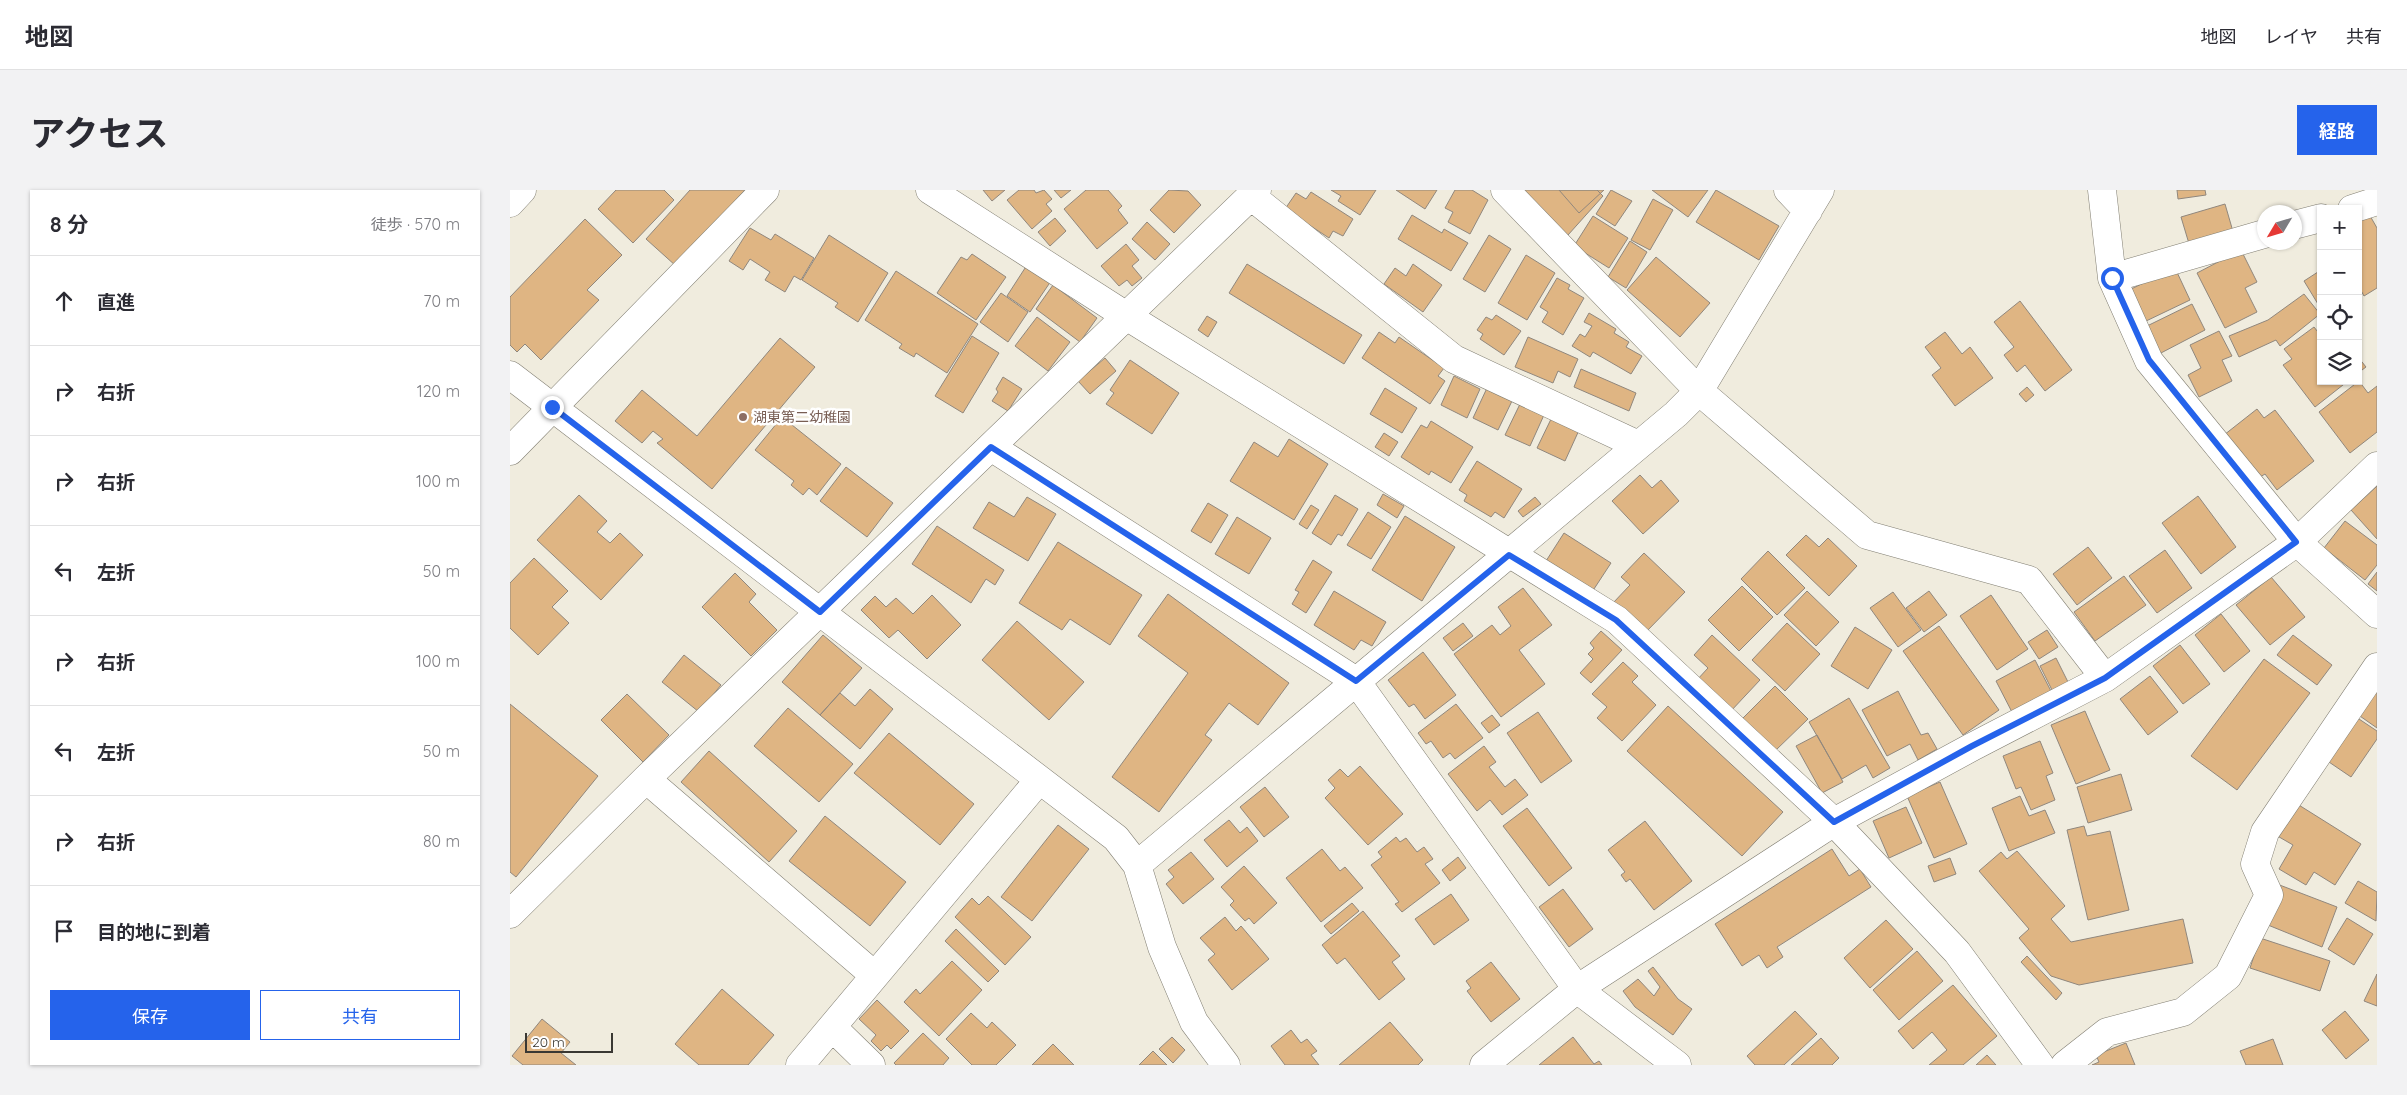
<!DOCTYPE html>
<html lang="ja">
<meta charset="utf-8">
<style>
body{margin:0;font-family:Quicksand,"Noto Sans JP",sans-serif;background:#f2f2f3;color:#2b2b33}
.controls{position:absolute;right:15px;top:15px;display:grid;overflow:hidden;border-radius:0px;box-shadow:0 1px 4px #0004}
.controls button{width:45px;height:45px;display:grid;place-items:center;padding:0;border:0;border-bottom:1px solid #e1e1e2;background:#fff;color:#2b2b33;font:25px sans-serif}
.compass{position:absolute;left:1747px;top:15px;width:45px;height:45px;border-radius:50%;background:#fff;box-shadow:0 1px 4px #0004;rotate:232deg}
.scale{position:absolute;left:15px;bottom:12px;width:88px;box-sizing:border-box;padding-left:5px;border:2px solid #3a3833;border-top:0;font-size:14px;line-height:18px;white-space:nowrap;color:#3a3833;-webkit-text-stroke:4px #fff;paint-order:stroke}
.stop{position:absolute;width:15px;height:15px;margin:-11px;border:4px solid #2563eb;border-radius:50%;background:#fff}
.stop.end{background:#2563eb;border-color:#fff;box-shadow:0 1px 5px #0008}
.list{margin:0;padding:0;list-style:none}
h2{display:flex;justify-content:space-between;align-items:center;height:65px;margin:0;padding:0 20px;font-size:21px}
h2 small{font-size:16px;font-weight:400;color:#7c7c81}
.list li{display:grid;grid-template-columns:32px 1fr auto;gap:15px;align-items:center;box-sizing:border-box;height:90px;padding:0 20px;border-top:1px solid #e1e1e2}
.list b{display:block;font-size:19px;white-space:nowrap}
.list em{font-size:16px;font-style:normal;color:#7c7c81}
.actions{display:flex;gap:10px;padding:15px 20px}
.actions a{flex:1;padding:11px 0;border:1px solid #2563eb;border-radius:0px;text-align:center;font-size:18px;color:#2563eb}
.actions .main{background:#2563eb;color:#fff}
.icon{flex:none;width:28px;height:28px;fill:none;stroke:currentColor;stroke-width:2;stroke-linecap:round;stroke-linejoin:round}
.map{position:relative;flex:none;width:1867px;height:875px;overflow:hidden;border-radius:0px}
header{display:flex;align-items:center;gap:30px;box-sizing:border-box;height:70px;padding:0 25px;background:#fff;border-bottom:1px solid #e1e1e2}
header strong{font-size:24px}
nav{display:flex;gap:28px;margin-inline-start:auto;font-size:18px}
.intro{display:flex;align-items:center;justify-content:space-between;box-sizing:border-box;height:120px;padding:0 30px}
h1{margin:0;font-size:35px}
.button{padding:12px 22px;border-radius:0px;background:#2563eb;color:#fff;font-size:18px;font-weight:700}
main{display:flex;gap:30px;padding:0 30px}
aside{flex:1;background:#fff;border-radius:0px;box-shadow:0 1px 4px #0004}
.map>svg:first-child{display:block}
</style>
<header>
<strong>地図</strong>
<nav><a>地図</a><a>レイヤ</a><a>共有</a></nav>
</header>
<div class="intro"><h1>アクセス</h1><a class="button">経路</a></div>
<main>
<aside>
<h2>8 分<small>徒歩 · 570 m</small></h2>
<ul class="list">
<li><svg class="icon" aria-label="ahead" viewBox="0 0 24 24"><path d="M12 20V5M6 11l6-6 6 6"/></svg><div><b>直進</b></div><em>70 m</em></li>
<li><svg class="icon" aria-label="right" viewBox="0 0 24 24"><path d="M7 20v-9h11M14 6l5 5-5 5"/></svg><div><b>右折</b></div><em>120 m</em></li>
<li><svg class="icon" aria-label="right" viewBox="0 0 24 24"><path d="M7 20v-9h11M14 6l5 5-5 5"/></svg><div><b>右折</b></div><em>100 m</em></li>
<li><svg class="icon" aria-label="left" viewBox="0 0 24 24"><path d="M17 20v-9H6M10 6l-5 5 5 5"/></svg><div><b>左折</b></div><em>50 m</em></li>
<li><svg class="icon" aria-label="right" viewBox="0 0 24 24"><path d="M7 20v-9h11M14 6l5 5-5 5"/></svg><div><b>右折</b></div><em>100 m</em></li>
<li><svg class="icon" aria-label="left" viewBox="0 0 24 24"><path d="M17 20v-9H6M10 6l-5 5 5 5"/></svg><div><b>左折</b></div><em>50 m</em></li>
<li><svg class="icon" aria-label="right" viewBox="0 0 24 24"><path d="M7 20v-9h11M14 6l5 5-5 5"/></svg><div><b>右折</b></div><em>80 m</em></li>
<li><svg class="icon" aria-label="arrive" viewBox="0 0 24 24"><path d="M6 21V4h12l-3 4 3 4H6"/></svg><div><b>目的地に到着</b></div></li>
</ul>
<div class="actions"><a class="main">保存</a><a>共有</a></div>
</aside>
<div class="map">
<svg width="1867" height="875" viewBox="0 0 1867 875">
<rect width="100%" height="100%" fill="#f0ecde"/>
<path fill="#dfb583" stroke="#90877d" d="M106,0H154L164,10L123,53L88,19Z
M180,0H235L166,76L136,49Z
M473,0H495L482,11Z
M509,0H524L526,3L534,0L542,9L536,14L542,21L522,39L497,10Z
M544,0H561L551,8Z
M576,0H598L612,16L608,20L618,33L587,59L554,19Z
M659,0L678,1L691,15L664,43L640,20Z
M821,0H866L850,25L828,11L831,6Z
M886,0H927L915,19Z
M945,0H962L978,10L960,44L938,32L943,22L935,18Z
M1009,0H1087L1093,6L1058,45Z
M1049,0H1094L1069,23Z
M1101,0L1122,11L1105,36L1086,24Z
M1142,0H1198L1178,27Z
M1206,0L1269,36L1249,70L1186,32Z
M1667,0H1695L1696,5L1668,9Z
M801,2L843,29L833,46L823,41L819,48L775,19L786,3L796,9Z
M1143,9L1163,20L1140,60L1121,50Z
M1715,14L1724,45L1680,57L1671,27Z
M1859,24L1867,38V98L1854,106L1848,95V30Z
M902,25L932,43L934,39L958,53L941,81L888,49Z
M1083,26L1118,48L1099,78L1064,56Z
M545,28L556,41L540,56L528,42Z
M75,29L112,65L77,100L89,110L31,170L15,154L7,162L0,155V107Z
M637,32L660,54L645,70L622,49Z
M240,38L261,50L265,44L304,68L291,90L284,86L275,102L255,90L260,82L240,69L233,80L219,71Z
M319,45L378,83L348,132L325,117L328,113L292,90Z
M979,45L1001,59L975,102L953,89Z
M1120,51L1137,62L1116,98L1098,87Z
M616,54L629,70L622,76L632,88L622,96L617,90L609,96L591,76Z
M1731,60L1747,92L1735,98L1747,122L1715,138L1687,83Z
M462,64L496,87L466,130L427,103L451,67L457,70Z
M1016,65L1045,83L1017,130L988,113Z
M1146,67L1200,113L1170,147L1117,100Z
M737,74L852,145L834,174L719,103Z
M903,74L932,95L913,122L874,94L885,78L896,86Z
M517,75L541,91L520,122L497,106Z
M1665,78L1680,110L1634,132L1619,100Z
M1811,80V119L1794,91Z
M386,81L468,134L437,183L406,163L404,167L389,158L392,154L355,130Z
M1047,88L1060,95L1058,99L1074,108L1053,145L1032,132L1038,122L1030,117Z
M543,95L587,128L570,152L526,119Z
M491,103L518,122L498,152L470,132Z
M1794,104L1810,124L1770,156L1766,150L1729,167L1719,146L1758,130Z
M1510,111L1562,180L1535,201L1515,175L1507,182L1494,165L1504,157L1484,132Z
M1682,114L1695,140L1649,164L1635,137Z
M1079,123L1106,139L1104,143L1119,152L1116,157L1132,166L1121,184L1083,162L1080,167L1062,156L1070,144L1075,147L1082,136L1074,132Z
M986,125L1011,141L994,165L970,149L973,144L967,140L976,127L982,130Z
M697,126L707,132L698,147L688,140Z
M527,127L560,152L538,181L505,156Z
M1804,137L1811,146V191H1838L1805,217L1773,175L1782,169L1774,159Z
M1709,141L1722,166L1712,170L1722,191L1689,207L1678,185L1691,178L1680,155Z
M869,142L885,153L889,147L934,178L928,186L935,191L920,214L852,168Z
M1435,142L1452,164L1460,157L1483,188L1445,216L1422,185L1431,178L1415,157Z
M462,146L489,163L453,223L425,206Z
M1018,147L1068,169L1060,187L1048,181L1043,193L1005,177Z
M270,148L305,177L202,299L147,253L153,249L143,241L132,253L105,231L132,200L187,246Z
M1848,167L1856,177L1848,183Z
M595,168L606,181L580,204L568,191Z
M620,170L669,203L642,244L596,214L604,203L600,200Z
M1071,179L1126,203L1119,221L1064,197Z
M944,186L970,199L957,228L931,215Z
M493,187L512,199L498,221L482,211L488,202L486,199Z
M1849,191L1858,203L1867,196V242L1840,263L1809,222Z
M1517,197L1524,205L1516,212L1509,204Z
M875,198L907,218L892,243L860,224Z
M977,198L1002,211L988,240L963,228Z
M1010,214L1034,225L1020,256L995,245Z
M1747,219L1754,228L1765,220L1804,271L1767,300L1755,284L1747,289L1714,245Z
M1043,225L1070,238L1055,271L1027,258Z
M272,227L331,274L307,305L299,298L293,305L281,295L284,291L245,260Z
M921,231L963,257L941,293L921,281L919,285L891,267L911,235L917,238Z
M874,243L888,252L879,266L865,257Z
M779,249L818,274L784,330L720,291L744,252L768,267Z
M967,271L1012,299L994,328L985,322L981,327L954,311L957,305L949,300Z
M336,277L383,313L357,347L310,311Z
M1130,285L1142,298L1151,290L1169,311L1133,344L1102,311Z
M1867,296V349L1841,320Z
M873,304L894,316L887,328L867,315Z
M69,305L97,331L87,342L100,353L110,343L133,365L91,410L27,350Z
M825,305L848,319L832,346L828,344L821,355L802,343Z
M1688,306L1726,357L1691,384L1652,333Z
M517,307L546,324L518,371L463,338L479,312L504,327Z
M1025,307L1031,314L1013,327L1008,321Z
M698,313L718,325L701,353L681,341Z
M801,315L809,320L797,339L789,334Z
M858,322L881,337L861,369L837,355Z
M895,326L945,357L912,411L862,380Z
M727,327L761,348L739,384L705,364Z
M1835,331L1867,355V375L1855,390L1814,358Z
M427,336L494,380L485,395L476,389L461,413L402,374Z
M1054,343L1101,373L1082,402L1036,371Z
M1296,345L1309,357L1318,348L1347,376L1319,406L1276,365Z
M548,352L632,405L600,455L560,429L552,440L509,413Z
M1578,357L1602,388L1567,415L1543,384Z
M1655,360L1682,398L1647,423L1619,386Z
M1258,361L1295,398L1267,425L1231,389Z
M1134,363L1175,402L1135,443L1103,413L1120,395L1111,387Z
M24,368L58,401L42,417L59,433L28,465L0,438V393Z
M803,370L822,382L796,423L782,414L789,402L785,400Z
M1867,382V401L1858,394Z
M225,383L246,404L239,412L267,440L241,466L192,417Z
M1614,386L1636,415L1585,451L1564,422Z
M1761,387L1795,427L1760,455L1726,415Z
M1232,396L1263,427L1229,461L1198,430Z
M1013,398L1042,435L1009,460L1035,494L991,527L944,464L982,435L990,445L1001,436L988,417Z
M824,401L876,432L862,456L851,450L844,460L804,435Z
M1297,401L1329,432L1306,456L1274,425Z
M1419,401L1437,425L1414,442L1396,418Z
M1383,402L1411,440L1388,457L1360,418Z
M658,404L779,493L748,535L719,513L695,545L702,550L649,622L602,587L678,483L628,446Z
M422,405L451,435L417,469L388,440L379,448L351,420L365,406L376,417L386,408L403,424Z
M1481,405L1518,459L1487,480L1450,426Z
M1711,424L1740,461L1714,482L1685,445Z
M507,431L574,492L539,530L472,470Z
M953,433L963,446L943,461L933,448Z
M1277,433L1310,464L1275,501L1242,470Z
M1429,436L1489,520L1453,545L1393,461Z
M1345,437L1382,460L1358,499L1321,476Z
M1537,440L1548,457L1529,469L1518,452Z
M1091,441L1112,460L1081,493L1070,483L1083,469L1078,464L1084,458L1080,453Z
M313,445L352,478L310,525L272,492Z
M1202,445L1250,490L1220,522L1186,491L1198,478L1184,465Z
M1783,445L1822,475L1807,495L1767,465Z
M1670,455L1700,494L1673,514L1643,476Z
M913,462L946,505L915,529L904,514L899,517L878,490Z
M174,465L211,495L189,522L152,492Z
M1546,468L1559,494L1543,502L1530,476Z
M1754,469L1800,503L1727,600L1681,566Z
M1525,470L1543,505L1504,526L1486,491Z
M1113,472L1128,486L1122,492L1146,515L1112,551L1087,528L1097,517L1082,504Z
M1640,486L1668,522L1638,545L1610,509Z
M1867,495V538L1847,524Z
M1265,496L1298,529L1265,561L1233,528Z
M360,499L383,519L350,559L310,525L330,503L345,516Z
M1388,501L1411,545L1418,543L1427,559L1408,570L1400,554L1377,566L1352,520Z
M117,504L159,545L133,572L91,530Z
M1339,508L1380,578L1363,588L1356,575L1332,589L1299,532Z
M0,514L88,586L6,687L0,682Z
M946,514L973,548L945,569L940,563L933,568L921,551L916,554L908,543Z
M1158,516L1273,622L1232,666L1117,561Z
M278,518L343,574L309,612L244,556Z
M1575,521L1600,580L1566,594L1541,535Z
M1028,522L1062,571L1031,593L997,543Z
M982,525L990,535L979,543L971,533Z
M1846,527L1867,541V549L1841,587L1816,570Z
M379,543L464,614L430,655L344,583Z
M1307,545L1333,592L1312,603L1286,556Z
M1530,551L1543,583L1536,586L1545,610L1521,620L1511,597L1506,599L1493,566Z
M974,556L986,572L979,577L995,597L1005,589L1018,605L992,625L980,610L967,621L938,584Z
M199,561L287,641L259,672L171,592Z
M850,576L893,624L858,655L815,608L825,598L818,590L830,579L838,587Z
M1611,584L1622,620L1578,633L1567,597Z
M1430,592L1457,654L1424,668L1397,606Z
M755,597L779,627L754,647L730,617Z
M1510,606L1519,626L1535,620L1545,643L1499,661L1482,618Z
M1784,612L1851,654L1825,695L1804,682L1796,695L1769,679L1783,655L1764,644Z
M1396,617L1412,653L1379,668L1363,631Z
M1017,618L1062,678L1039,696L993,636Z
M315,626L396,692L360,736L279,671Z
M719,630L730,643L737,637L748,651L717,677L694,650Z
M1135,631L1182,691L1144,720L1120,689L1116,692L1111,685L1115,682L1098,660Z
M548,635L579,659L522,731L491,707Z
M1574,636L1577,646L1600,641L1619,720L1578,730L1557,640Z
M886,647L890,652L896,648L907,662L914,657L923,669L915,674L930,693L892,722L885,714L889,712L861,675L872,667L868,662Z
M812,659L830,681L835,677L853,698L811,732L776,688Z
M1322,659L1339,686L1350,679L1361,697L1267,757L1273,767L1257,778L1249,765L1232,776L1205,734Z
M1507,661L1555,716L1541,729L1561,752L1673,729L1683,773L1569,795L1541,786L1509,748L1519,739L1469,681L1491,662L1497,669Z
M681,662L704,689L673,714L656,694L664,687L658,680Z
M948,667L956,678L940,691L932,680Z
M1440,668L1446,684L1424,692L1418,676Z
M734,676L767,713L744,734L739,728L735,731L720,715L724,711L711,697Z
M1848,691L1867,702L1866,731L1835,713Z
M1767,694L1827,717L1812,757L1753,733Z
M1053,699L1083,739L1059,757L1029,717Z
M941,704L959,730L924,755L905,729Z
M478,706L521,747L495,775L445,727L462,708L469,715Z
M842,713L849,721L821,744L814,736Z
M853,721L890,766L882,772L895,789L869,810L835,768L827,774L812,755Z
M715,727L726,741L731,736L759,769L722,800L698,770L705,764L690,748Z
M1837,728L1863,744L1844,775L1818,759Z
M1376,730L1403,759L1360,798L1334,768Z
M446,739L489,781L478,792L435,751Z
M1750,748L1820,771L1810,801L1740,778Z
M1407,761L1433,791L1389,830L1363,800Z
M1517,766L1552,803L1546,810L1511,772Z
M442,771L472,800L429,846L394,812L406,799L410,804Z
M981,772L1010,809L981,832L957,801L961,798L956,791Z
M1143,777L1168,809L1182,819L1163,845L1125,817L1113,801L1128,789L1144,806L1150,797L1138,781Z
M1867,784V816L1854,811Z
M1443,795L1487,846L1453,875H1419L1437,860L1422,842L1403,859L1388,841Z
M212,799L264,845L238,875H189L165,854Z
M367,810L399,841L381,859L377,855L371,861L361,851L366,845L349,829Z
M1285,821L1307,844L1274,875H1245L1237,866Z
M1835,821L1859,850L1836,869L1812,840Z
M461,823L477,838L482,832L506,855L486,875H462L436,849Z
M32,829L60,852L51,863L66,875H13L2,866Z
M880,832L913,870L908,875H829Z
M781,840L791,853L797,849L807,861L801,865L809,875H775L761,856Z
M413,843L439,868L433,875H386L384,873Z
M662,847L675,860L663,873L649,859Z
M1063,847L1084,874L1089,871L1092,875H1029Z
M1311,848L1329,868L1322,875H1281Z
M1763,849L1773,875H1736L1730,861Z
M1616,853L1625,875H1582L1589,872L1586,865Z
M543,854L564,875H522Z
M643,861L657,875H629Z
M1477,865L1486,875H1466Z"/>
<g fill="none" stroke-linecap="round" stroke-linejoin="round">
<defs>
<path id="minor" d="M420,0L618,127L1107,430L1324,632L1447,762L1530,875
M995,0L1189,201L1357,345L1519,390L1595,488
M1278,0L1298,21
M1592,0L1602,88L1639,171L1787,352L1867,424
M741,6L944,169L1128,255
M0,13L12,0
M1842,19L1867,11
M1784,35L1811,28
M1602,88L1754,44
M0,185L606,648L627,675L652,757L684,832L716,875
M481,257L846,491L1067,799L1167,875
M0,261L255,0
M136,589L364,785
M627,675L1166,224L1189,201L1310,0
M0,724L136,589L747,0
M322,837L361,875
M290,875L529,590
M974,875L1067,799L1324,632L1462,557L1595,488L1787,352L1867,276
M1555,875L1597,842L1673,822L1718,786L1759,705L1745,674L1755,642L1867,477"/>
</defs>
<use href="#minor" stroke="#827f73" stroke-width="29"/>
<use href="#minor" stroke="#fff" stroke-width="28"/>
</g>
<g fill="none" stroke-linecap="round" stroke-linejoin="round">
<path stroke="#2563eb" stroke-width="6" d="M42,217L310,422L481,257L846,491L999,365L1106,430L1324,632L1462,556L1595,488L1786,352L1639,170L1602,88"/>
</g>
<circle fill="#8d6e63" stroke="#fff" stroke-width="2" cx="233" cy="227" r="5"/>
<g text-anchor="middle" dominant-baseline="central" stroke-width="5" stroke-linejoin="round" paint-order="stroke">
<g font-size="14" fill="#785e54" stroke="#fff" text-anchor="start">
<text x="243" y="227">湖東第二幼稚園</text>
</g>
</g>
</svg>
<div class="controls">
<button>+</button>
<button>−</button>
<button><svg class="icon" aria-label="locate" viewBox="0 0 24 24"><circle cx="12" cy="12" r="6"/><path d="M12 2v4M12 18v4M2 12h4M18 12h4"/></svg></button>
<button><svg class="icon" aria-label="layers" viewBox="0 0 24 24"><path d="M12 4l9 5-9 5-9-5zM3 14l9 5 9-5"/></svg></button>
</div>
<svg class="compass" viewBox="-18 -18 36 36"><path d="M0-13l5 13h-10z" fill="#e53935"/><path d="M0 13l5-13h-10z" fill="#7c7c81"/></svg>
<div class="scale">20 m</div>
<div class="stop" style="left:1602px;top:88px"></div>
<div class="stop end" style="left:42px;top:217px"></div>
</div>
</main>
